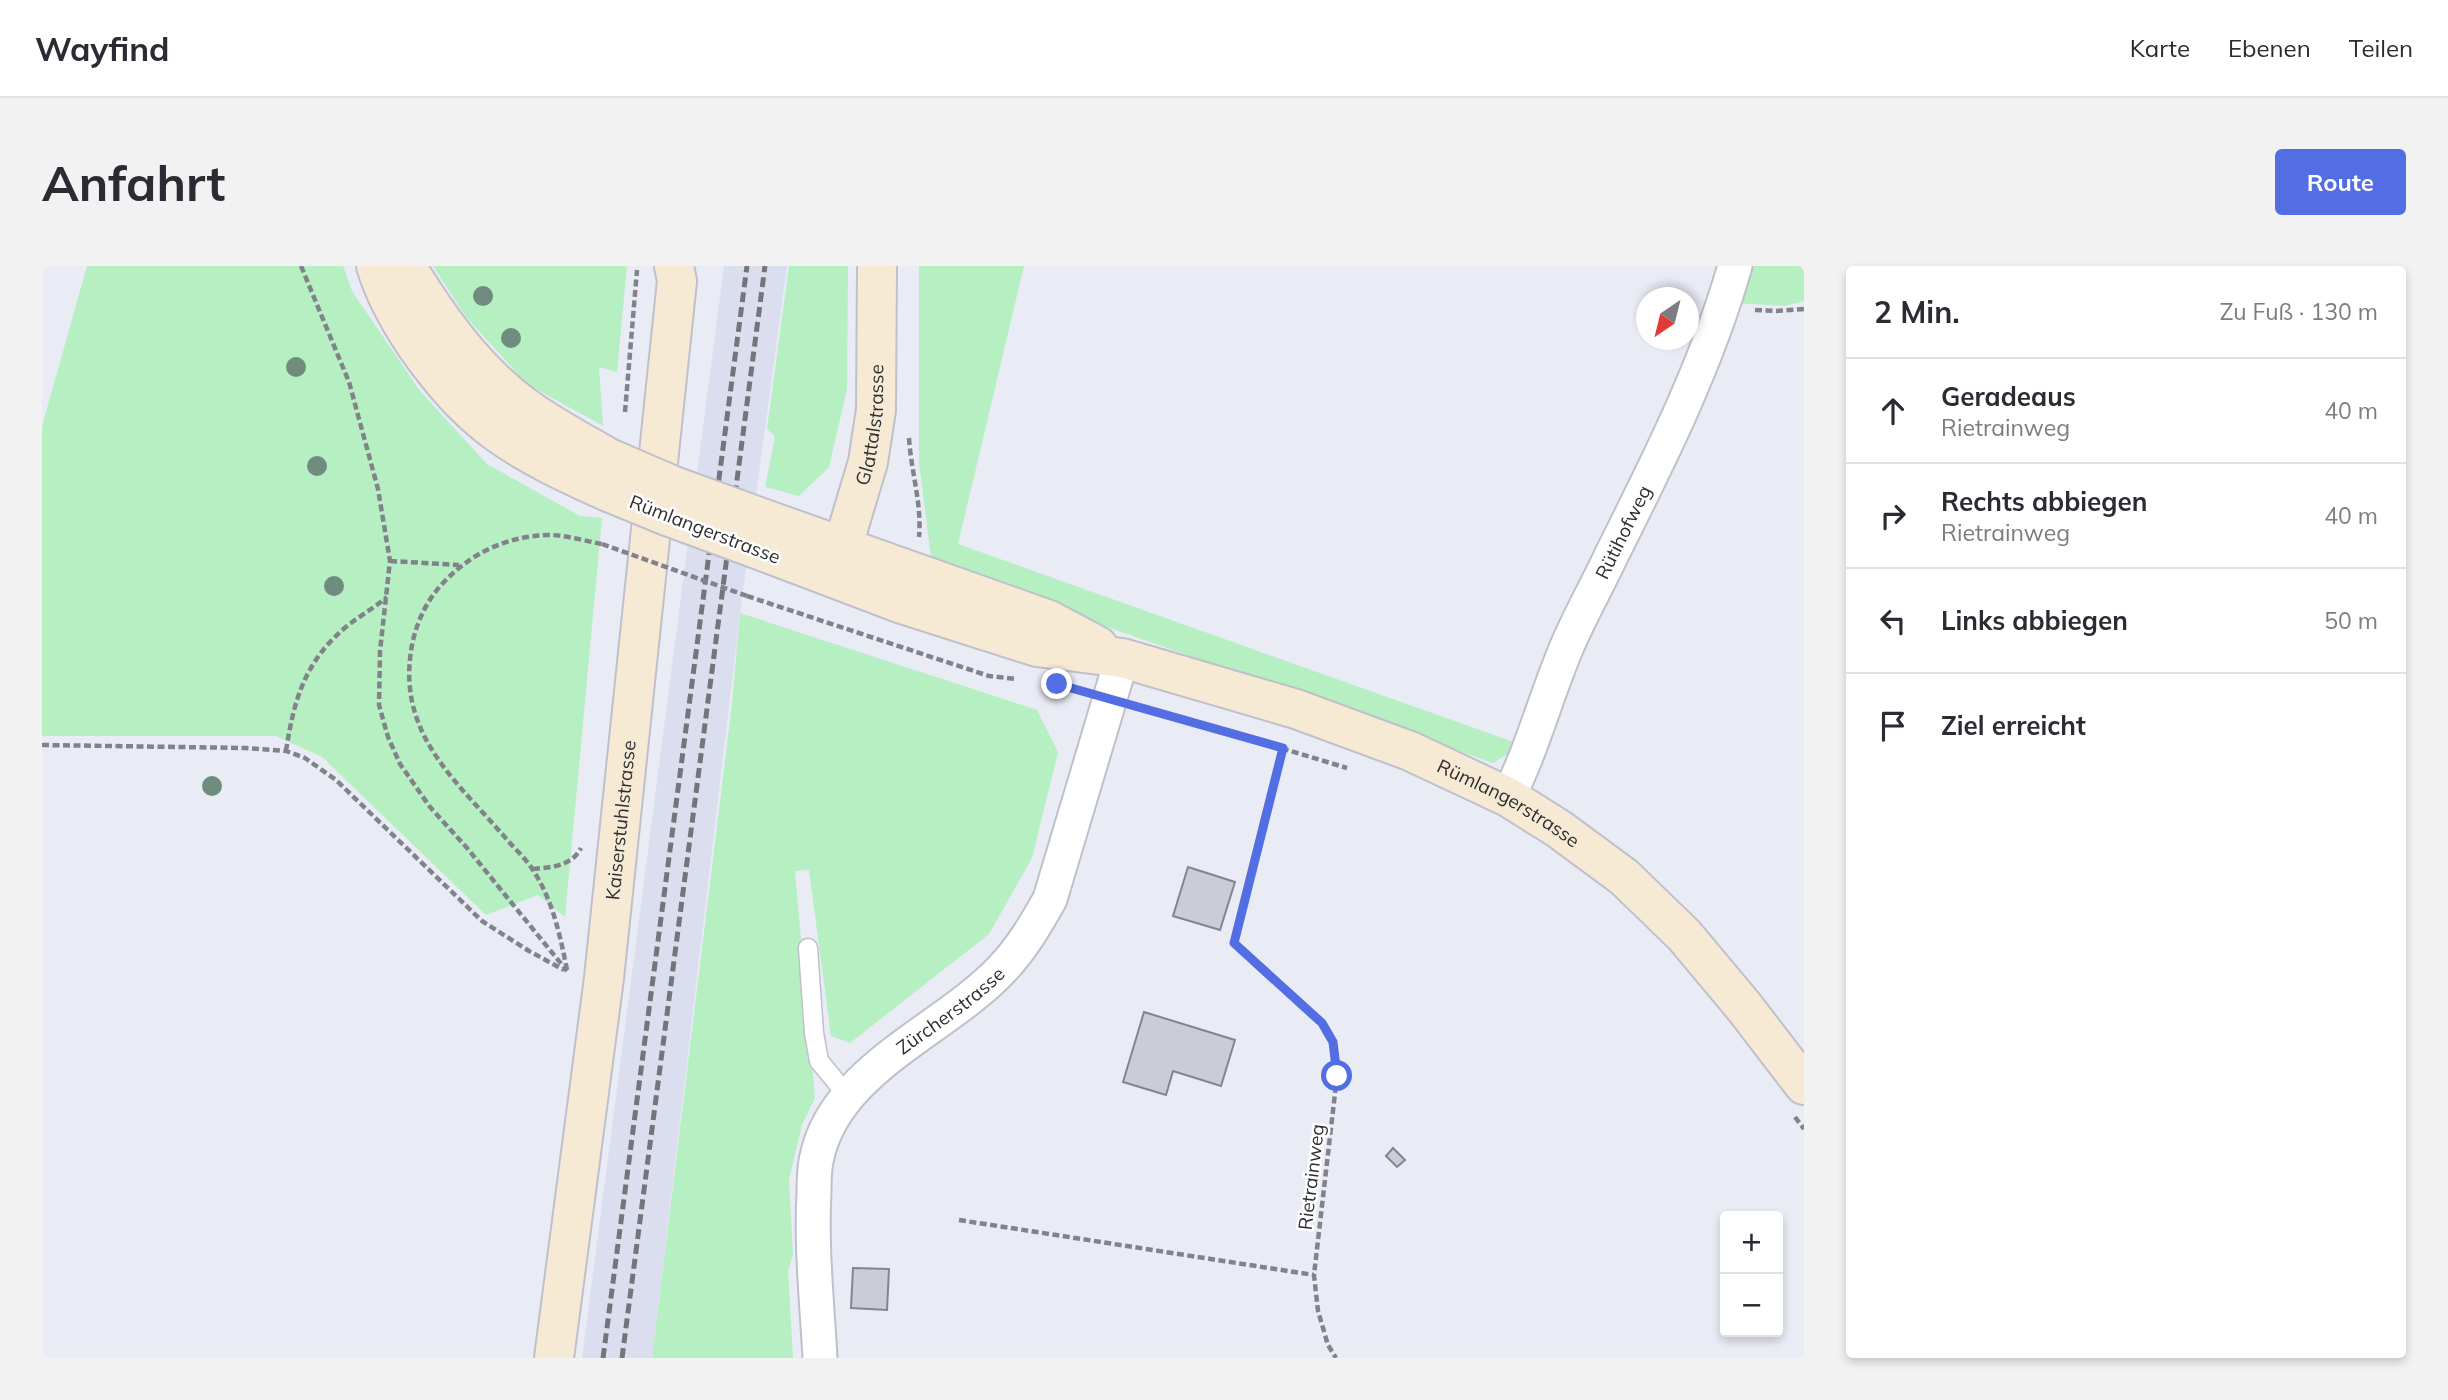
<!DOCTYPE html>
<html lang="de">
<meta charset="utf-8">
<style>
body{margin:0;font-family:Mulish,sans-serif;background:#f2f2f3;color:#2b2b33}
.controls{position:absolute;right:21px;bottom:21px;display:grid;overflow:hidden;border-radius:7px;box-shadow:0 4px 10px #0003}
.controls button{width:63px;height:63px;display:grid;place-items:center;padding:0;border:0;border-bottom:2px solid #e1e1e2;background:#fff;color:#2b2b33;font:35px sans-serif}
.compass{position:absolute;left:1594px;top:21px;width:63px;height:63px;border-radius:50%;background:#fff;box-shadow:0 4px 10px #0003;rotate:215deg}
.stop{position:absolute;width:21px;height:21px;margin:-16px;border:5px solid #536de2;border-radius:50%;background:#fff}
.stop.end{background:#536de2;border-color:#fff;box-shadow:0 2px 7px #0008}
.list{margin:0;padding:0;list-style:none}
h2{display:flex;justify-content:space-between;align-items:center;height:91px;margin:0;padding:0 28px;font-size:30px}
h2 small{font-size:23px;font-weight:400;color:#7c7c81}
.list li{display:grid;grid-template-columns:46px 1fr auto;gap:21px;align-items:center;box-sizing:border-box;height:105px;padding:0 28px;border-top:2px solid #e1e1e2}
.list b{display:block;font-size:26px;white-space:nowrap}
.list p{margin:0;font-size:23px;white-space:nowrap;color:#7c7c81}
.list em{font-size:23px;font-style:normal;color:#7c7c81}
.icon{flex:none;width:38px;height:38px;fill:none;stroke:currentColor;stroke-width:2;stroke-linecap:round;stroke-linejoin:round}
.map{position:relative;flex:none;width:1762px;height:1092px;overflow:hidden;border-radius:7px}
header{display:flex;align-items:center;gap:42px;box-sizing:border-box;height:98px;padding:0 35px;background:#fff;border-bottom:2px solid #e1e1e2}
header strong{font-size:33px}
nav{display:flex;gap:38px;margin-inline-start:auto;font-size:24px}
.intro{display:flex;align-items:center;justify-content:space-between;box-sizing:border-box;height:168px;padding:0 42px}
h1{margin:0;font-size:49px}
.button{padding:18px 32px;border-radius:7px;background:#536de2;color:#fff;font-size:24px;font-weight:700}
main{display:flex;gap:42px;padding:0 42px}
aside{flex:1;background:#fff;border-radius:7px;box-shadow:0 4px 10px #0003}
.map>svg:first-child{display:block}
</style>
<header>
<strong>Wayfind</strong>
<nav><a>Karte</a><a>Ebenen</a><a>Teilen</a></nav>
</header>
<div class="intro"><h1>Anfahrt</h1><a class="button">Route</a></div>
<main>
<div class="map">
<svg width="1762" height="1092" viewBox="0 0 1762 1092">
<rect width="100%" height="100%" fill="#e9ebf5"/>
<path fill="#dbdeef" d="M682,0H745L698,347L610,1092H540Z"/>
<path fill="#b6efc2" d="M45,0H301L310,25L378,125L445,198L538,250L560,252L523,651L496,629L444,649L280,491L234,470H0V160Z
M391,0H585L575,106L557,101L561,160L485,118L424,51Z
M747,0H806L805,123L787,201L757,230L723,221L733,171L725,163Z
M877,0H982L916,278L1480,479L1451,497L890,299L877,197Z
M1700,0H1762V35L1743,40L1691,37Z
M698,347L995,444L1016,486L990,592L947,668L808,777L789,770L767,604L753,605L773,832L760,859L747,914L751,989L746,1005L751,1092H610L690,437Z"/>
<path fill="#cbccd7" stroke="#82848e" stroke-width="2" d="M1146,601L1193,616L1178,664L1131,650Z
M1102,746L1193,774L1179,820L1131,805L1124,829L1081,816Z
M1351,882L1363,894L1355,901L1344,890Z
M811,1002L847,1003L845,1044L809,1042Z"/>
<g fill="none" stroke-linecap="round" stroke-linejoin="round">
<defs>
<path id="lane" d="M766,682L772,767L777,795L806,830"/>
<g id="street">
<path id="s1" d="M1466,531C1491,482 1504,429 1526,378C1539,348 1556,318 1570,288C1617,194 1664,101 1693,0"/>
<path id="s2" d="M778,1092C775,1037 769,981 772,927C772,916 772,905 774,895C791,803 902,765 960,703C980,682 994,658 1008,633L1080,392"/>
</g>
<g id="secondary">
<path d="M334,0C352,58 406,131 456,167C489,191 527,208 564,225"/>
<path d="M364,0C396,52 431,102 480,139C507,159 537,175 567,192"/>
<path d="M717,251L1007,354L1056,380"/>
<path id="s3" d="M712,282L860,338L995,381L1080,392L1254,443L1368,485L1466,531L1517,563L1582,611L1642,669L1703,742L1762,819"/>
<path id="s4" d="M794,303L826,196L834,144L835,0"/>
<path id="s5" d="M512,1092L562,712L635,15L632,0"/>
</g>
</defs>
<use href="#lane" stroke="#bfc0cb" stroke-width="21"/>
<use href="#street" stroke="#bfc0cb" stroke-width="37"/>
<use href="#secondary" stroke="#bfc0cb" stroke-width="42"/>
<path stroke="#82838a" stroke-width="4.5" stroke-dasharray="7 3.5" stroke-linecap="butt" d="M259,0L307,116L336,223L348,295L338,385L337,439L346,471L358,498L388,541L425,582L525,705
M1713,44L1734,45L1762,43
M583,146L595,4
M867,172C869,205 880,238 877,271
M348,295L417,299
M705,330L947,410L974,413
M1099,440L1305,502
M0,479L204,482L244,485L263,492L294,514L440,655L487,685L522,704
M1242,480L1192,677L1280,757L1291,776L1295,810L1272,1009L1276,1045L1286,1079L1294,1092
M244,485C252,433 263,395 305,360C318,350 332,342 345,331
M491,603C509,601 529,601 539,582
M525,704C518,669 511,635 491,604C485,594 475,585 467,576C417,517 356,471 369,385C373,359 384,334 403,315C431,286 466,270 507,269C524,269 543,275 560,278
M1753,851L1762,863
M917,954L1272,1009"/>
<use href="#lane" stroke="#fff" stroke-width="18"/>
<use href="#street" stroke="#fff" stroke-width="33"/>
<use href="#secondary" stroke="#f7ead5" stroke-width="38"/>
<path stroke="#74757b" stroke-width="5" stroke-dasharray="10 5" stroke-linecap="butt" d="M561,1092L705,0
M580,1092L723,0"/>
<defs>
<path id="secondary-bridge" d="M567,192L632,220L717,251
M564,225L625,250L712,282"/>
</defs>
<use href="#secondary-bridge" stroke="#bfc0cb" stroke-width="42" stroke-linecap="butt"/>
<path stroke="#82838a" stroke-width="4.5" stroke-dasharray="7 3.5" stroke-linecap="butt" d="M560,278L705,330"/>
<use href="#secondary-bridge" stroke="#f7ead5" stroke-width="38"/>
</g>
<g fill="#6f8c7f">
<circle cx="441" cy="30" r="10"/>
<circle cx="469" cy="72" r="10"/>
<circle cx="254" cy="101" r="10"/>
<circle cx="275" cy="200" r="10"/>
<circle cx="292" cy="320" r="10"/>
<circle cx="170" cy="520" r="10"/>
</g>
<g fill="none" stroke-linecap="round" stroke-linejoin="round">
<path stroke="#536de2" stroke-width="9" d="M1015,418L1241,482L1192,677L1280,757L1291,776L1295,810"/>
</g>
<g text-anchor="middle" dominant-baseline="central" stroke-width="5" stroke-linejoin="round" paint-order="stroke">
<g font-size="19" fill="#2d2e32" stroke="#fff">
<text stroke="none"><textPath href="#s4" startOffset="149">Glattalstrasse</textPath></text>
<text transform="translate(663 263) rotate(21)">Rümlangerstrasse</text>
<text stroke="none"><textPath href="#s1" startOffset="289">Rütihofweg</textPath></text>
<text stroke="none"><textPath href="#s3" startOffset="800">Rümlangerstrasse</textPath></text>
<text stroke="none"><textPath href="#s5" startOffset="542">Kaiserstuhlstrasse</textPath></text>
<text stroke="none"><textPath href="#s2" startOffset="404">Zürcherstrasse</textPath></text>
<text transform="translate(1269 911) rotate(-83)">Rietrainweg</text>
</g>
</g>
</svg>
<div class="controls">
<button>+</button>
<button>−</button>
</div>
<svg class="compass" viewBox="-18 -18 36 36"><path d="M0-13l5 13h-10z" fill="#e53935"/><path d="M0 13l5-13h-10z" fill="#7c7c81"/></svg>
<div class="stop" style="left:1295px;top:810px"></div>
<div class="stop end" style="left:1015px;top:418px"></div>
</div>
<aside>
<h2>2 Min.<small>Zu Fuß · 130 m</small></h2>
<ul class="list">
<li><svg class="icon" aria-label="ahead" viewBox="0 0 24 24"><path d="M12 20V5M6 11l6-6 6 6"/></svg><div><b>Geradeaus</b><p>Rietrainweg</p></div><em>40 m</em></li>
<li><svg class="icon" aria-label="right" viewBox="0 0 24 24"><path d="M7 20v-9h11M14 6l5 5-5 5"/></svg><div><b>Rechts abbiegen</b><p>Rietrainweg</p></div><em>40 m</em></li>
<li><svg class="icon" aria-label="left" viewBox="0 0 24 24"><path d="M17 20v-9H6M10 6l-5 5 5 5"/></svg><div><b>Links abbiegen</b></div><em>50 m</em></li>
<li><svg class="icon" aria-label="arrive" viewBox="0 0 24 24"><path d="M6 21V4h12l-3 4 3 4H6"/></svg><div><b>Ziel erreicht</b></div></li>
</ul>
</aside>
</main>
